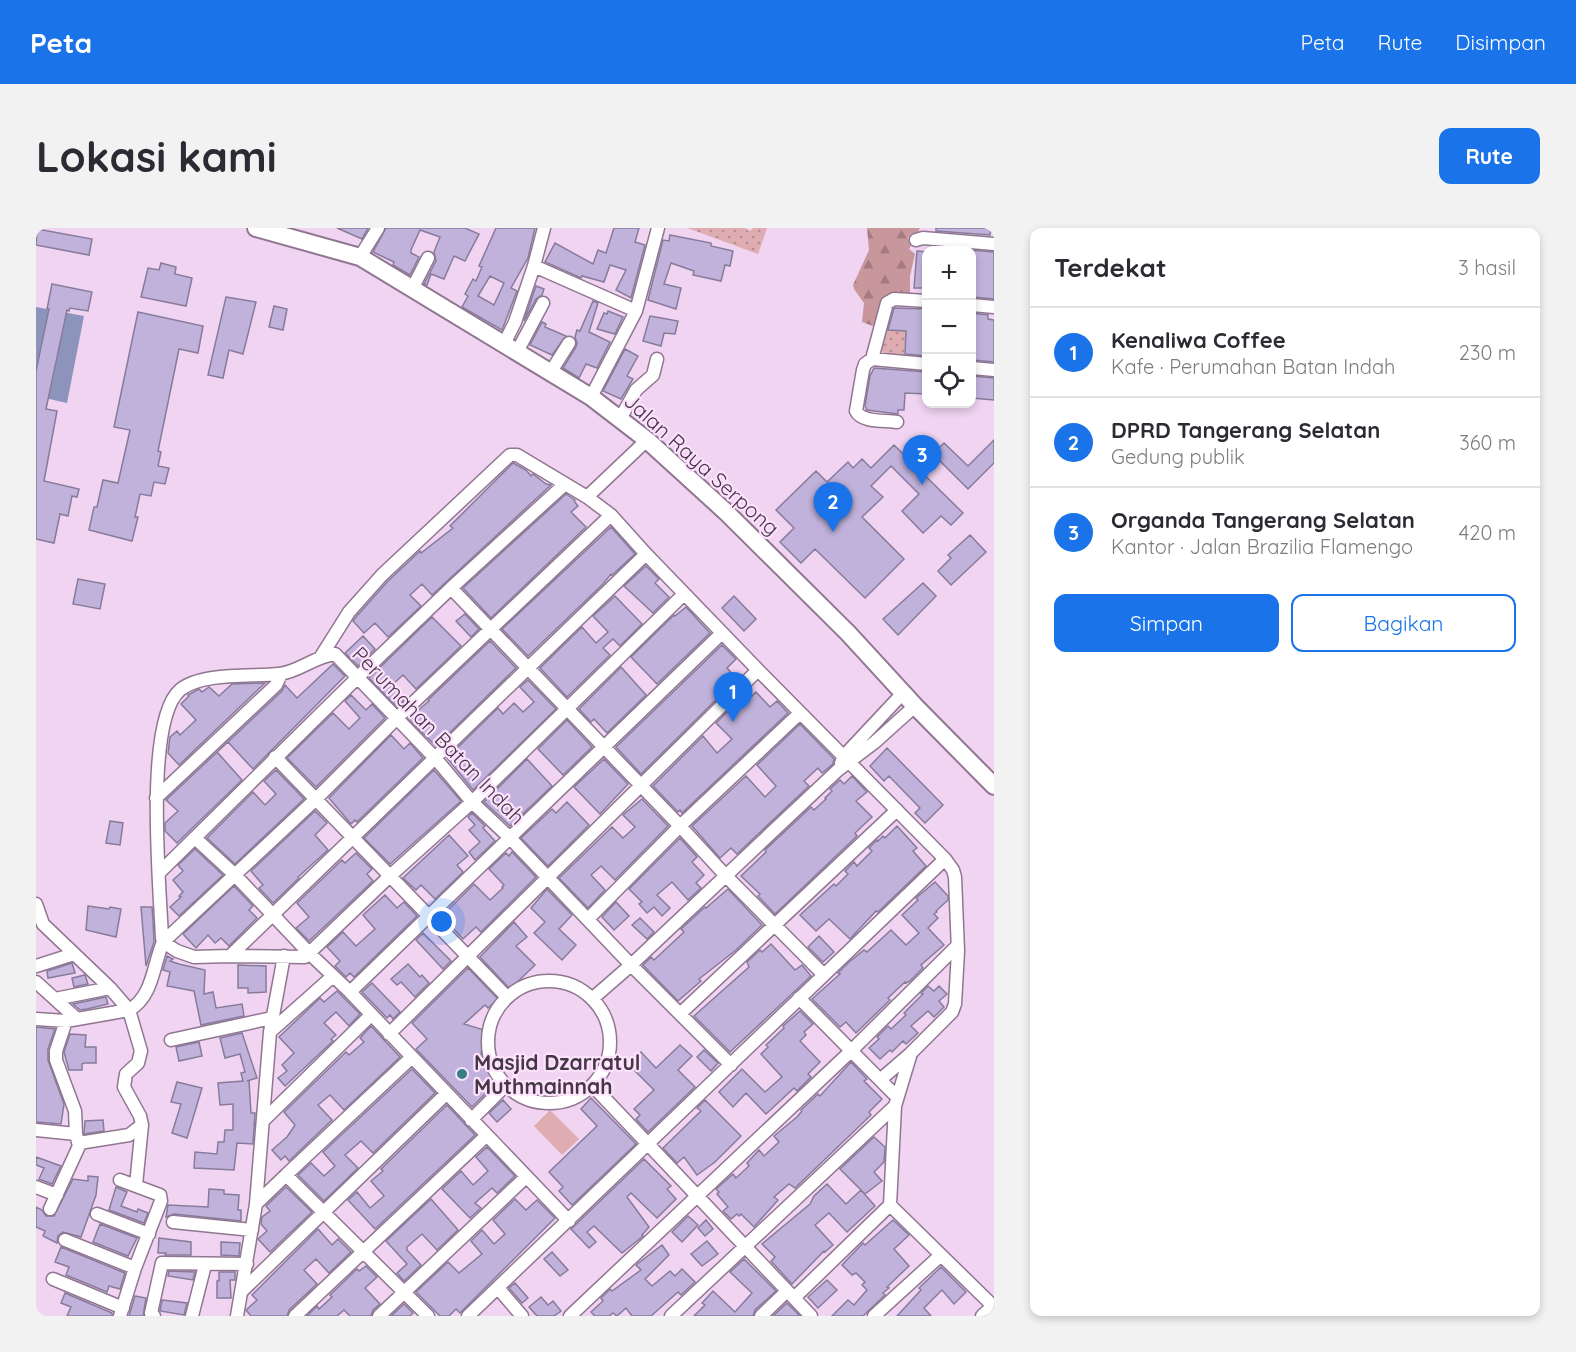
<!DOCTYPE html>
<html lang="id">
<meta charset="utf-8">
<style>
body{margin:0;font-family:Quicksand,sans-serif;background:#f2f2f3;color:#2b2b33}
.controls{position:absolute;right:18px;top:18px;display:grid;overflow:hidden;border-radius:12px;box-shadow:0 3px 9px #0003}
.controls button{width:54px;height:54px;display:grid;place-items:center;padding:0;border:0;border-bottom:2px solid #e1e1e2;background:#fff;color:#2b2b33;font:30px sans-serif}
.you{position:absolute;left:406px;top:694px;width:21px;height:21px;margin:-15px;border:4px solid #fff;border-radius:50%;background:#1a73e8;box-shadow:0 0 0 9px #1a73e833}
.badge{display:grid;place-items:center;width:39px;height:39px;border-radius:50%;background:#1a73e8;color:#fff;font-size:20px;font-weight:700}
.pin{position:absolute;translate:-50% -50px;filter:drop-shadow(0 2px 3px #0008)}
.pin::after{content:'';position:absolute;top:32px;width:21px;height:18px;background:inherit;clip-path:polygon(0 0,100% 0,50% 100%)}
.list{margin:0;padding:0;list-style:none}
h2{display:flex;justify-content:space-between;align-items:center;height:78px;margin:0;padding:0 24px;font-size:26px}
h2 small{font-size:20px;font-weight:400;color:#7c7c81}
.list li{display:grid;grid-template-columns:39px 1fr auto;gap:18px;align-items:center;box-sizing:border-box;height:90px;padding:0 24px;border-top:2px solid #e1e1e2}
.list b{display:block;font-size:22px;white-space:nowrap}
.list p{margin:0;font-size:20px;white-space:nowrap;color:#7c7c81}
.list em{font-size:20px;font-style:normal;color:#7c7c81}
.actions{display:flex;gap:12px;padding:18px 24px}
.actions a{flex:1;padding:14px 0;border:2px solid #1a73e8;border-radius:12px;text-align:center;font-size:21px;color:#1a73e8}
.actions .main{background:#1a73e8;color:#fff}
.icon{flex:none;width:33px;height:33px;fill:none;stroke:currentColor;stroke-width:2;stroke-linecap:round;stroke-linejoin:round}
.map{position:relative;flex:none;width:958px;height:1088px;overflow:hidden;border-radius:12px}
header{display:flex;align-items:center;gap:36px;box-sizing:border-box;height:84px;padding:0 30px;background:#1a73e8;color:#fff}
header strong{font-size:28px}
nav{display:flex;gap:33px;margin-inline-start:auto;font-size:21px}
.intro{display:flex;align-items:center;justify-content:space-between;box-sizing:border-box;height:144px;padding:0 36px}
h1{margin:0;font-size:42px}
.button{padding:15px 27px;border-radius:12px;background:#1a73e8;color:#fff;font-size:21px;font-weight:700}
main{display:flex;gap:36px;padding:0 36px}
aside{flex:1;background:#fff;border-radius:12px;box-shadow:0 3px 9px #0003}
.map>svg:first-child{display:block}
</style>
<header>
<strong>Peta</strong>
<nav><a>Peta</a><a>Rute</a><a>Disimpan</a></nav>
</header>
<div class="intro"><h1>Lokasi kami</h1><a class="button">Rute</a></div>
<main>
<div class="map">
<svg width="958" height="1088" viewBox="0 0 958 1088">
<defs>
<pattern id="green-dots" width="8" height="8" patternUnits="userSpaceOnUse" patternTransform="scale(1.5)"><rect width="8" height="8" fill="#dfadb1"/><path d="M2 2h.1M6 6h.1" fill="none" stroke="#b68e92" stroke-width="1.8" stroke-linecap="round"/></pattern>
<pattern id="forest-firs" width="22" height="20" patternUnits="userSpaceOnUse" patternTransform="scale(1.5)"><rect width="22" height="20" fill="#c8979b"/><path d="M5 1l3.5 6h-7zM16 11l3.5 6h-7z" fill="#a47c80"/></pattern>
</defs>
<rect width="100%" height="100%" fill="#f0d4f1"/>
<path fill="url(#green-dots)" d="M651,0H709L714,3L717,0H731L722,26Z
M849,97H852V102L870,103L868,130L849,127L845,122Z"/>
<path fill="url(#forest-firs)" d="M831,0H884L882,4L875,6L872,10L875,18L873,21L879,26L874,48V66L846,73L837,98L826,94L828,75L818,61L817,57L833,22Z"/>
<path fill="#dfadb1" d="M514,882L543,911L526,927L498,898Z"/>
<path fill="#8d94bc" d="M0,79L48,88L31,175L0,168Z"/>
<path fill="#c1b2db" stroke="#877b9b" stroke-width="1.5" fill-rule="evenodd" d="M301,0H332L326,11Z
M350,0H429L443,6L429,33L418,28L408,51L395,46L391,57L388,56L400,33L398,24L404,9L384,2L375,22V25L383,29L374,47L357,37L358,34L337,24Z
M460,0H499L492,30L475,60L481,63L466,102L426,79L432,68L429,66L437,51L440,53L446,39L443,38ZM454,48L468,55L458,77L442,68Z
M578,0H603L599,14L609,17L595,70L580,62L590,42L574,37L568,54L546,48L545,50L509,34L519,15L557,36L562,22L570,25Z
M900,0H955L954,7L900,3Z
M1,1L56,11L53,27L0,17Z
M634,7L675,15V18L697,23L694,38L689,37L685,53L657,47L658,43L635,35L628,56L645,60L640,81L612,72L627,12L633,13Z
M899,19L958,24V71L936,69V22H898Z
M881,23L891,24V60H878Z
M125,35L140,39L139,46L156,50L150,78L105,69L112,40L123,42Z
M16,56L56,64L52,83L34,80L33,83L31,82L10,181L21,183L8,253L43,261L41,269L36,268L32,288L24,286L18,315L0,311V143L13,81H11Z
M500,58L508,61L506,67L500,71L488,93Z
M190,69L220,74L207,126L193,122L187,150L172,147Z
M557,73L562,75L553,104L574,114L561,140L550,136L543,150L527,140L540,119L541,115L539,109L541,102L544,103Z
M238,78L251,81L247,102L233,99Z
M858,80L891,81V128L869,126L870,103L852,102Z
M572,83L587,89L579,106L561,101L568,85L571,86Z
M102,84L167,98L162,125L143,121L122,223L125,224L122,238L133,240L129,256L118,254L115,268L104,266L99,289H102L96,313L53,302L58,279H61L67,252L82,255L94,202L78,199Z
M936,85L952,87V91L958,92V134L936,132Z
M614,88L642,93L639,106L628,105L625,118L607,113Z
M506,94L510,96L509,99L530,108L516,127L494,117Z
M589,121L602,128L591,148L597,151L585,171L567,163Z
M838,140L891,144V166L869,165L868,182H862V186L831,182L829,178L834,148Z
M936,148L958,150V172L936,170Z
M958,212V235L932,261L897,226L908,215L932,238Z
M858,217L927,285L915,297L905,288L887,305L866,283L883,266L855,238L835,258L847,269L826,289L868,331L829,370L779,321L765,335L744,314L758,300L740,282L780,243L791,254L812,234L817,240L826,231L835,240Z
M477,235L490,242L495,248L497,246L510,256L515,257L396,367L386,356L374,367L385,378L352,409L339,395L328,405L317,393L320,389L352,353L384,323L385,325L417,300L414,298Z
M530,266L539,272L538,273L542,278L535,284L550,299L455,390L427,360Z
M575,299L599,326L576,347L575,346L567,356L492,428L466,401Z
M934,307L950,324L915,357L902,343L915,330L912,327Z
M610,338L623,351L619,355L633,369L617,385L588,358Z
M42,351L69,356L64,381L37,376Z
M887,355L900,368L862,407L847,391Z
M579,368L606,396L584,418L577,411L567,420L574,427L531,469L504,440L546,399L560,415L572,404L557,388Z
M698,368L720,391L708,403L686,380Z
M650,379L674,405L621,456L595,429L638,387L639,388Z
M429,386L443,401L435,409L420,393Z
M396,389L425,418L380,461L367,447L356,457L368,472L361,479L333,450Z
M327,408L339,421L322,438L309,425Z
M454,413L480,440L400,518L372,491L393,473L392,472Z
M686,417L700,431L691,440L701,451L605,546L580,519Z
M297,436L309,448L217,541L192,514L181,524L206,552L141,615L129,603V595L142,583L130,572L246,463L249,457L261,470Z
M585,439L610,467L571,505L558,491L555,494L543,481Z
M492,452L520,481L437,562L411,530L462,480L467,486L478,475L487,484L498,474L484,459Z
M229,455L143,537L132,525L134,509L141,503L144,507L160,492L145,476L153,468L152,467L163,461L166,464L173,459L183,468L196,456Z
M712,463L716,468L720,464L734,479L741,473L752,485L646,585L644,582L642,584L617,558L667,508L681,525L696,511L680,495Z
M315,467L330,482L336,476L349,490L280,559L251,530L297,485L313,501L324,490L309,473Z
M531,492L556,519L527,547L502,521Z
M764,496L798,531L797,536L786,545L782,540L768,553L773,558L701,626L695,620L684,630L656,598L710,548L729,569L740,558L721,537Z
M355,507L368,521L374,515L387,530L321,594L319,592L315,596L293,570Z
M851,520L907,577L889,595L879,585L884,580L853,548L848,553L834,538Z
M491,531L516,558L474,598L448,574Z
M568,531L592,556L564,586L538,559Z
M240,542L268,571L199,636L171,610L217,564L229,577L240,566L228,553Z
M398,542L425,573L354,636L328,610Z
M816,548L831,564L820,573L836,589L819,605L821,608L739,686L722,668L724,666L705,648L730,624L729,622L775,579L778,582L790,571L789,570L796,563L794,561L804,552L808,556Z
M606,571L632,598L579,652L565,638L555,647L569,662L552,680L523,650L576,599L587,610L599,599L587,587Z
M531,574L553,597L512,638L485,610L516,581L520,585Z
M279,583L291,595L279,607L292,622L262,649L263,650L237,675L223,660L227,657L215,643Z
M436,585L449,598L447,600L459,613L439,632L433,624L444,614L433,602L439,597L432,589Z
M74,593L87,595L84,617L70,615Z
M861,598L881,620L877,623L890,638L842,684L840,683L814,711L793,691L780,703L764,687L798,656L800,658L812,646L809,643L818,634L821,638L836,623L833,620L841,612L842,613L847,608L849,610Z
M413,607L432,628L421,637L427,644L399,671L385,657L380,662L367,650Z
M644,610L661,629L656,634L668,647L660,655L665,660L652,672L636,654L621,667L634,680L626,688L618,679L611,685L603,676L606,674L593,661Z
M159,621L187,647L143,688L134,679L145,669L143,668L147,664L137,652L147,643L142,637Z
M476,624L500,649L445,704L440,699L427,711L406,688L438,656L454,672L467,660L466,659L468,657L453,641L470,625L473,628Z
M320,625L336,641L331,646L337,653L273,713L260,700L273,689L261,675L306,632L309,635Z
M899,654L912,668V672L900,683L901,684L898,686L902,690L892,700L908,717L885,737L887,740L874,753L870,755L869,754L852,770L854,772L820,805L810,794L804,799L776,771L804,746L802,745L812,735L828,722L831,724L855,702L870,717L883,705L866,687L882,672L880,670Z
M198,658L217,678L213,682L221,690L193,718L185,710L179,715L172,707L160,720L147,706Z
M511,661L536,687L523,701L540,717L526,732L498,705L509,694L495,680Z
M692,661L726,697L700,722L663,751L665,753L642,773L607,737L615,729L618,732L648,704L645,701L669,679L670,680Z
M349,667L361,680L368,674L381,688L318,749L314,745L310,749L299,738L304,733L291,719L307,704L320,718L339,701L327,687Z
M580,674L593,688L578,702L566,689Z
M52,678L73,681L74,679L85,681L80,709L50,702Z
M105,679H116L117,692L118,714L110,738Z
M604,690L618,704L611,711L596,697Z
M478,694L491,709L480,718L499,737L474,761L444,729Z
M387,705L415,733L407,741L380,712Z
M783,708L798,724L787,734L772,719Z
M735,716L759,742L766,737L775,748L694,824L658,788L713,739L711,734L724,722L726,724Z
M131,728L137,731L134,733L143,736L169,742L168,766L177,764L180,780L206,776L208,788L165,797L158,763L131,758L134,744L127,742Z
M36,735L39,745L12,750L11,743Z
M372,736L384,749L386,747L393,755L379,769L365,754L361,757L355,751Z
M202,737L230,738V764L212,765V760H202Z
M432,740L462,771L452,780L449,777L428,796L448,802L444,835L461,854L436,879L380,821L391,811L376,795Z
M49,747L52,756L38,759L36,750Z
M336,755L364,784L357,791L354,787L351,790L326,764Z
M892,758L898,763L903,758L911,766L903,773L908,779L898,789L892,783L875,798L882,805L870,816L867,813L856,824L854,822L844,831L833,820L843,811L841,809L852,798L855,801L870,787L868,785L887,766L885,765Z
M301,763L324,786L313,798L300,784L288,795L300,807L295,811L297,813L249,858L242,850L251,843L246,837L258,825L243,809L284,770L288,774Z
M70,769L72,776L51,781L44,782L37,776Z
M764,783L777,796L768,804L770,807L764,813L784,834L772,846L775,849L761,863L758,860L730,886L710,865L697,879L683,864L706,841L729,864L746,849L725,826L732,819L730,817L748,800L747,798Z
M335,798L364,829L308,882L294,867L282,877L296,892L253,933L249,928L245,932L236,922L251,909L259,897L248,884L310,824L313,827L328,814L324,810Z
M0,799L19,801L12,821V832L28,876L25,896L0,894Z
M206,805L221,850L211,853H213L215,885H219L217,916L201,915L198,942L158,940L159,924L181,926L182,914H188L189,902H197V876L184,877L182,855L207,853L205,845L209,844L204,826L189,830L184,810Z
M34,806L50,807L49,819H60V835H48L46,836V842H33L28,824Z
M163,814L166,828L143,833L140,819Z
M644,817L656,828L642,842L659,859L612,904L600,891L604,887L598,881L618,862L592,836L605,824L620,840Z
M668,822L682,835L675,843L661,829Z
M815,834L831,851L828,853L846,871L833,884L835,887L759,960L753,956L738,969L742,972L718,999L705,986L703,988L701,986L695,991L687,983L692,979L681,966L683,964L680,961L697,946L700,950L713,938L711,935L723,922L728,928L743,914L738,908L761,889L766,883L765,882L782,866L784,868Z
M376,841L399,865L337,925L325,913L309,927L322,940L288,973L262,947L275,935L288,948L299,938L287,924Z
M141,854L166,860L151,910L136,905L145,876L135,874Z
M555,870L600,916L536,977L523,963L527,959L513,944L561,898L545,881Z
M467,872L475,881L461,894L453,885Z
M669,872L705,908L679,934L661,947L648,929L641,935L627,920L665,883L661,880Z
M411,877L439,907L339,1001L312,972L321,964L334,980L348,968L335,953L347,943L345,941Z
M67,892L68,903L48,906L49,893Z
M838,909L849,919L848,934L838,944L846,953L829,966L804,941Z
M451,919L479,948L461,965L456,960L439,975L445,980L434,990L406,961L425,943L437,957L452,943L440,929Z
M0,929L25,938L16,956L3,951L8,940L0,937Z
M608,931L635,958L631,961L640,971L621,990L595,965L591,969L613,999L606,1007L607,1008L586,1025L558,998L551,1004L560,1014L553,1020L535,1001Z
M52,948L62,949L60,967L45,1009L27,1004L22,1008L21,1015L7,1008L9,1003L0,999V979L6,982L10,988H18L37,951L52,953Z
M791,956L810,976L825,962L839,978L811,1004L793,985L779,997L797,1017L789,1024L788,1023L756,1056L735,1033L739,1029L726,1016L774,976L778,968Z
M80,959L91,964L85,978L101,984L102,981L112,985L108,995L73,982Z
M250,959L276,984L234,1024L222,1011L231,1003L225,996L226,989L234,983L230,978Z
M173,961L188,962V966L203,967L202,982H205V993L138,986L130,989L132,977L172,979Z
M395,971L422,1002L401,1022L386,1006L371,1019V1022L385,1037L368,1053L361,1045L371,1036L350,1013Z
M479,971L490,982L501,972L519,990L424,1085L420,1081L413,1088H404L380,1064L412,1034L423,1045L446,1026L435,1013L446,1002L458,1016L469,1006L457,992Z
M652,988L662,997L646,1014L636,1004Z
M670,992L677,1001L669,1008L662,1000Z
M857,992L873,1007L858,1021L873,1038L851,1059L853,1060L847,1065L849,1067L827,1088H796L812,1072L818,1077L831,1062L826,1057L829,1054L820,1045L816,1047L806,1037L827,1015L829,1017Z
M64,996L101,1010L92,1028L57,1014Z
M282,1001L296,1017L302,1011L315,1024L293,1045L280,1031L268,1042L281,1056L253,1082L251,1088H215L210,1082L221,1072L216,1067Z
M123,1010L155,1014V1027H129L130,1025H122Z
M671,1013L682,1026L666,1038L655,1026Z
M185,1014L204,1015L203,1028L185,1027Z
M626,1017L633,1027L609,1051L616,1058L634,1043L639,1048L646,1041L659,1054L645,1067L642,1064L615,1088H596L590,1080L581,1088L577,1085L573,1088H559L555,1084L567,1073L565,1070L574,1061L576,1063L605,1042L600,1037Z
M25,1019L89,1045L84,1061L73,1058L71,1064L30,1047L33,1039L19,1034Z
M516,1024L532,1042L524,1048L508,1031Z
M708,1031L740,1063L719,1082L717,1088H658L669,1077L666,1075L677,1063L699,1084L716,1065L694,1044Z
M330,1038L341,1049L329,1060L344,1076L337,1082L335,1088H314L308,1082L301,1088H271L281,1078L283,1081L296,1069L294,1067L321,1041L323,1043Z
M905,1039L930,1064L918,1076L906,1062L888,1080L895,1088H861L885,1062L883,1060Z
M133,1043L159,1044L157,1052L132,1048Z
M183,1044H199V1052H194L195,1070H181V1053H183Z
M791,1052L801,1062L782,1080L772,1069Z
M479,1055L492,1070L486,1075L473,1060Z
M29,1065L76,1085V1088H31L35,1079L25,1075Z
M99,1068L110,1070L107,1088H93Z
M505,1069L512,1077L517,1073L525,1083L518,1088H501L493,1079Z
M126,1072L151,1075L148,1087L124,1083Z
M751,1075L764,1088H737Z
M368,1076L377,1085L374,1088H355Z"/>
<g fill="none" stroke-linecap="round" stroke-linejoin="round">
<defs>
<path id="street" d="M508,0L498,38L600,83
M880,12L887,10L958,16
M324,29L342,0
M376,61L392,30
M936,77L958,79
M468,116L479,94L498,38
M481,124L507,75
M836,131L891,136
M936,140L958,142
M514,145L533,115
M555,169L600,83L622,0
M584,191L600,162L617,147L621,131
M861,194C849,192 826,195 820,183L827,142L829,136L836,131L851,75L858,71L891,73
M551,269L611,212
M415,360L644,598L690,648L787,746
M648,366L436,574L355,647L269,729L194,728L158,729L141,723L127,714L126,710C124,660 108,493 144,462C165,444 217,449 243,446C263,444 279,428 299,426L400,531L436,574L474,610L595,737L695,837
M284,430L313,384L346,347L474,227H481L551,269L575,287L610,326L722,442L909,631L917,642L919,649L922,723L919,776L916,784L875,825L859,878
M239,529L471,769
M805,535L808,528L867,465
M120,570L240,457L245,446
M159,610L198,646L273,725L314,764L533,993
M124,644L321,450L415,360L529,256
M0,676L7,696L74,760L93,782L105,823L102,835L90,846L88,859L104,888L106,897L100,957
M553,690L644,598L764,485
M194,728L610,326
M0,738L38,726
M452 814a61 61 0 1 1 122 0a61 61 0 1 1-122 0Z
M0,754L41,791
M314,764L686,405
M763,770L861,869
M19,771L74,760
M556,771L595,737L802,542L839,514L879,478
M645,785L861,582
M0,791L30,793L93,782C117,769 117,737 127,714L280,571L360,491L575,287
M234,804L297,748
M353,806L722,442
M135,812L236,790
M844,852L874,826
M556,857L775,1088
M435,892L469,858
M227,893L335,787
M0,902L40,906
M43,915L93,907L106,897
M250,947L375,830
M84,952L124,967L125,973L99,1040L84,1088
M0,959L21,967
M220,976L234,804L248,728
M14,981L43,918L40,906L39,883L20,832V823L30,793
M61,986L113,1006
M137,994L216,1002
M29,1012L99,1040
M17,1051L87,1080
M462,1060L486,1088
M206,1063L410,866
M758,1070L854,977
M118,1088L115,1085L126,1035L211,1036
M156,1088L169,1037
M201,1088L220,976L250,947L392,1088
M259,1088L450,908
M343,1088L490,949
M432,1088L909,631
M534,1088L815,823L921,718
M635,1088L859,878L854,977L957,1078
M725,1088L751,1063
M838,1088L905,1027
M946,1088L958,1077"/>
<path id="secondary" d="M220,0L324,29L555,169L611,212L690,284L812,405L879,478L958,558"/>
</defs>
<use href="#street" stroke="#907691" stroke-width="15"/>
<use href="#secondary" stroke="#907691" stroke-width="20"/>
<use href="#street" stroke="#fff" stroke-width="12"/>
<use href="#secondary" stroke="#fff" stroke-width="16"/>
</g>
<circle fill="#377f87" stroke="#fee1fe" stroke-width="2" cx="426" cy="846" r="6"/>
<g text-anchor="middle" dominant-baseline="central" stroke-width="4.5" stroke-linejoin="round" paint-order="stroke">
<g font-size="21" fill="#433843" stroke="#fee1fe">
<text transform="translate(666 236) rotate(42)">Jalan Raya Serpong</text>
<text transform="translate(403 507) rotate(46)">Perumahan Batan Indah</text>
</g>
<g font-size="21" font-weight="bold" fill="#433843" stroke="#fee1fe" text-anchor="start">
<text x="438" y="834">Masjid Dzarratul<tspan x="438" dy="24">Muthmainnah</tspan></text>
</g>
</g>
</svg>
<div class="controls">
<button>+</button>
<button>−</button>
<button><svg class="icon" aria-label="locate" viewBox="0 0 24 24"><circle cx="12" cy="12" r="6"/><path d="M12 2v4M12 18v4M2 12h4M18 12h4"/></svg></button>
</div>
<div class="you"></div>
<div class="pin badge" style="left:697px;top:494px">1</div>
<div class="pin badge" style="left:797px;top:304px">2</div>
<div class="pin badge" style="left:886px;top:257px">3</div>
</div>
<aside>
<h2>Terdekat<small>3 hasil</small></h2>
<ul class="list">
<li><span class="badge">1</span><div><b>Kenaliwa Coffee</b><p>Kafe · Perumahan Batan Indah</p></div><em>230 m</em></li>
<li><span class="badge">2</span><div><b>DPRD Tangerang Selatan</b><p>Gedung publik</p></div><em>360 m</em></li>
<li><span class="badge">3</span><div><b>Organda Tangerang Selatan</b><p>Kantor · Jalan Brazilia Flamengo</p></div><em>420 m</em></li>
</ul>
<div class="actions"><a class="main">Simpan</a><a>Bagikan</a></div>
</aside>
</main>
